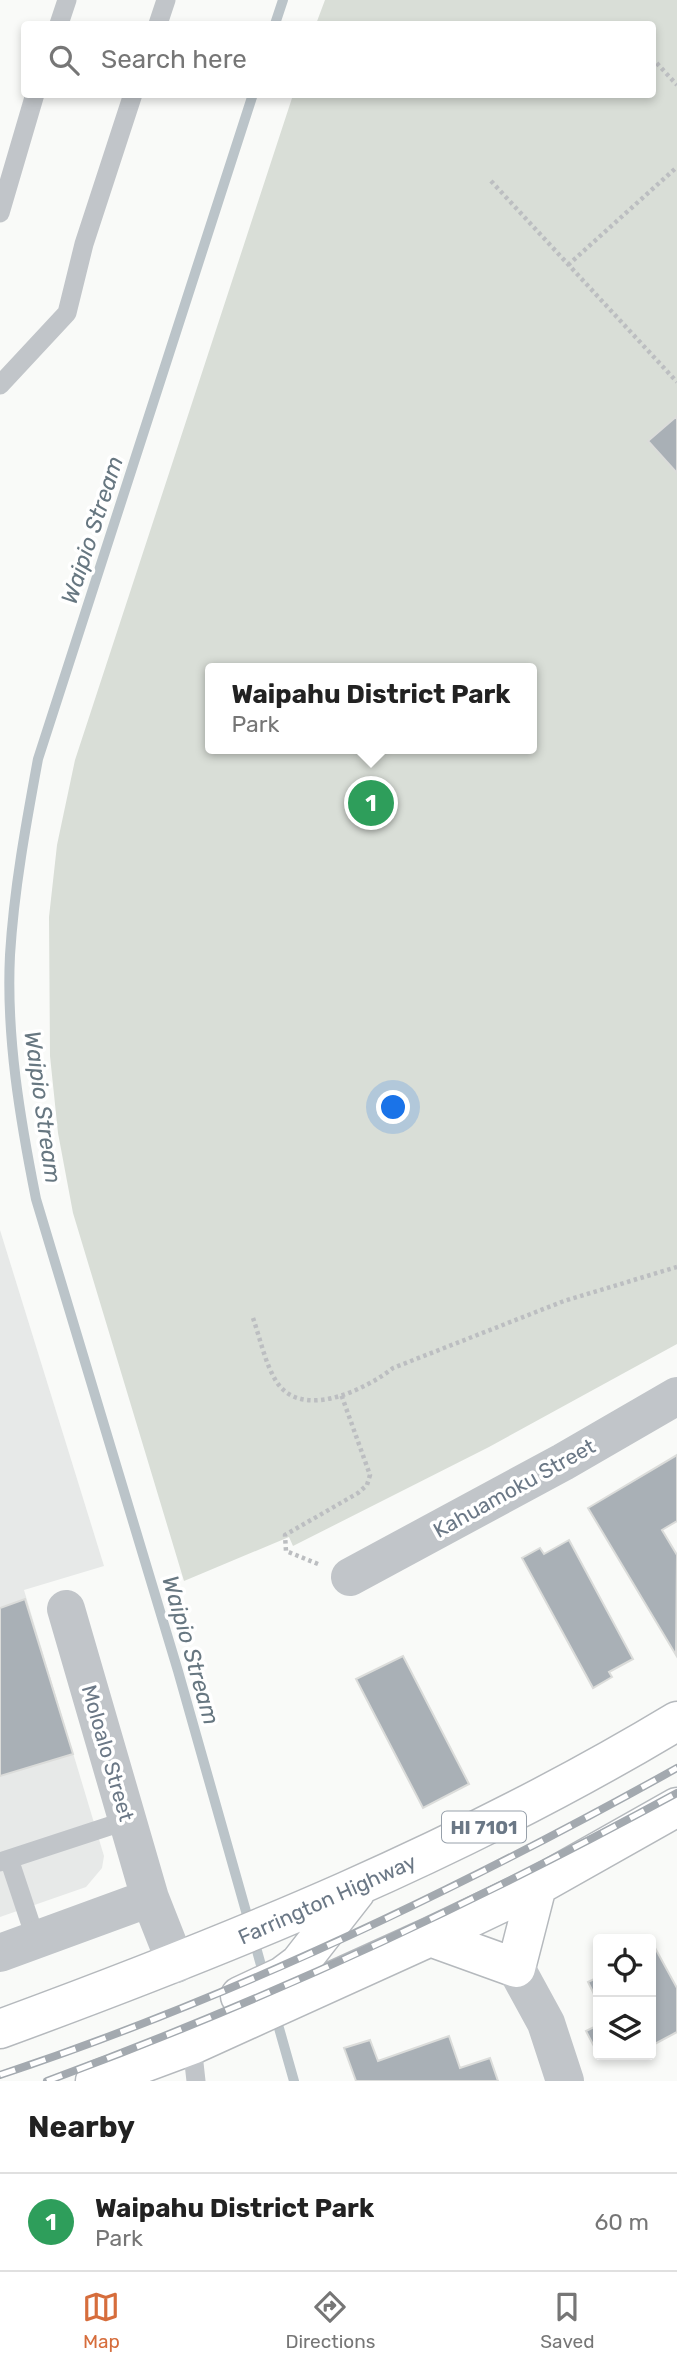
<!DOCTYPE html>
<style>
body{margin:0;font-family:Rubik,sans-serif;background:#f2f2f2;color:#222}
.controls{position:absolute;right:21px;bottom:21px;display:grid;overflow:hidden;border-radius:7px;box-shadow:0 4px 10px #0003}
.controls button{width:63px;height:63px;display:grid;place-items:center;padding:0;border:0;border-bottom:2px solid #e0e0e0;background:#fff;color:#222;font:35px sans-serif}
.you{position:absolute;left:394px;top:1108px;width:24px;height:24px;margin:-18px;border:5px solid #fff;border-radius:50%;background:#1a73e8;box-shadow:0 0 0 10px #1a73e833}
.badge{display:grid;place-items:center;width:46px;height:46px;border-radius:50%;background:#d66d3c;color:#fff;font-size:23px;font-weight:700}
.pin{position:absolute;translate:-50% -50%;border:4px solid #fff;box-shadow:0 2px 7px #0006}
.popup{position:absolute;left:205px;top:663px;width:332px;height:91px;box-sizing:border-box;display:grid;place-content:center;border-radius:7px;background:#fff;filter:drop-shadow(0 2px 5px #0005);font-size:23px;white-space:nowrap;color:#767676}
.popup b{font-size:26px;color:#222}
.popup::after{content:'';position:absolute;left:50%;top:100%;margin-left:-14px;border:14px solid transparent;border-top-color:#fff}
.list{margin:0;padding:0;list-style:none}
h2{display:flex;justify-content:space-between;align-items:center;height:91px;margin:0;padding:0 28px;font-size:30px}
h2 small{font-size:23px;font-weight:400;color:#767676}
.list li{display:grid;grid-template-columns:46px 1fr auto;gap:21px;align-items:center;box-sizing:border-box;height:98px;padding:0 28px;border-top:2px solid #e0e0e0}
.list b{display:block;font-size:26px;white-space:nowrap}
.list p{margin:0;font-size:23px;white-space:nowrap;color:#767676}
.list em{font-size:23px;font-style:normal;color:#767676}
.icon{flex:none;width:38px;height:38px;fill:none;stroke:currentColor;stroke-width:2;stroke-linecap:round;stroke-linejoin:round}
.map{position:relative;flex:none;width:677px;height:2081px;overflow:hidden}
.search{position:absolute;background:#fff;box-shadow:0 4px 10px #0003;left:21px;right:21px;top:21px;height:77px;display:flex;align-items:center;gap:18px;box-sizing:border-box;padding:0 24px;border-radius:7px;color:#767676;font-size:26px}
.sheet{height:189px;background:#fff}
nav{display:flex;justify-content:space-around;align-items:center;box-sizing:border-box;height:98px;border-top:2px solid #e0e0e0;background:#fff;font-size:19px;color:#767676}
nav a{display:grid;justify-items:center;gap:4px}
nav .on{color:#d66d3c}
.map>svg:first-child{display:block}
</style>
<div class="map">
<svg width="677" height="2081" viewBox="0 0 677 2081">
<rect width="100%" height="100%" fill="#f9faf8"/>
<path fill="#e7e9e8" d="M0,1230L104,1566L24,1590L104,1856L102,1868L86,1887L0,1917Z"/>
<path fill="#d9ded7" fill-rule="evenodd" d="M325,0H677V1344L489,1447L293,1546L289,1537L184,1581L73,1213L58,1133L50,1056L49,917L57,845L75,760L293,95L652,94V24H316ZM210,668H532V749H210Z"/>
<g fill="none" stroke-linecap="round" stroke-linejoin="round">
<path stroke="#bbc4c9" stroke-width="10" d="M275,24L283,0
M249,1922L178,1671L36,1199C20,1119 6,1036 10,955C14,889 26,824 38,759L253,94
M254,1940L264,1976
M275,2014L294,2081"/>
</g>
<path fill="#a9b0b6" stroke="#dbdcda" stroke-width="2" d="M677,416V473L648,441Z
M677,1455V1521L662,1530L677,1555L676,1655L588,1508Z
M569,1540L633,1659L609,1672L612,1677L593,1688L522,1558L540,1548L544,1554Z
M25,1599L73,1754L0,1776V1608Z
M403,1656L469,1784L423,1808L356,1679Z
M654,1946L677,1988V2032L651,2046V1948Z
M598,1977V2002L588,1982Z
M598,2025V2054L586,2031Z
M449,2036L460,2068L490,2058L498,2081H356L344,2048L370,2040L378,2061Z"/>
<g fill="none" stroke-linecap="round" stroke-linejoin="round">
<defs>
<path id="primary" d="M430,1937L516,1968L537,1886
M240,1996L283,1976L299,1964L356,1891
M0,2029C234,1943 463,1850 677,1721
M95,2081L192,2045L430,1937L537,1886L677,1807"/>
</defs>
<use href="#primary" stroke="#b5b9bd" stroke-width="41"/>
<path stroke="#bcbec1" stroke-width="4.5" stroke-dasharray="3.5 3.5" stroke-linecap="butt" d="M621,24H622
M652,58L677,85
M491,181L677,382
M568,265L677,167
M253,1318C260,1338 265,1363 276,1381C301,1421 365,1390 393,1368L564,1301L677,1267
M318,1564L286,1551L285,1535L358,1493L367,1485L370,1475L341,1394"/>
<path stroke="#c1c5c9" stroke-width="19" d="M59,24L67,0
M158,24L166,0
M0,213L35,94
M0,385L67,313L84,244L133,94
M9,1859L36,1940
M0,1862L128,1820
M192,2045L196,2081"/>
<path stroke="#c1c5c9" stroke-width="38" d="M350,1577L563,1462L677,1396
M66,1609L150,1898L176,1964
M0,1953L150,1898
M516,1968L546,2023L565,2081"/>
<use href="#primary" stroke="#fff" stroke-width="38"/>
<defs>
<path id="rail" d="M0,2075C235,1997 462,1888 677,1768
M47,2081C265,2001 473,1904 677,1793"/>
</defs>
<use href="#rail" stroke="#a3a9af" stroke-width="8"/>
<use href="#rail" stroke="#fff" stroke-width="5" stroke-dasharray="16" stroke-linecap="butt"/>
</g>
<g text-anchor="middle" dominant-baseline="central" stroke-width="7" stroke-linejoin="round" paint-order="stroke">
<rect fill="#fff" stroke="#97a0aa" stroke-width="2" x="442" y="1811.5" width="84" height="31" rx="5"/>
<g font-size="19" font-weight="bold" fill="#6b7886">
<text x="484" y="1827">HI 7101</text>
</g>
<g font-size="21" fill="#6b7886" stroke="#fff">
<text transform="translate(514 1488) rotate(-29)">Kahuamoku Street</text>
<text transform="translate(108 1753) rotate(74)">Moloalo Street</text>
<text transform="translate(327 1899) rotate(-24)">Farrington Highway</text>
</g>
<g font-size="23" font-style="italic" fill="#677781" stroke="#fff">
<text transform="translate(92 530) rotate(-72)">Waipio Stream</text>
<text transform="translate(43 1107) rotate(82)">Waipio Stream</text>
<text transform="translate(191 1650) rotate(74)">Waipio Stream</text>
</g>
</g>
</svg>
<div class="controls">
<button><svg class="icon" aria-label="locate" viewBox="0 0 24 24"><circle cx="12" cy="12" r="6"/><path d="M12 2v4M12 18v4M2 12h4M18 12h4"/></svg></button>
<button><svg class="icon" aria-label="layers" viewBox="0 0 24 24"><path d="M12 4l9 5-9 5-9-5zM3 14l9 5 9-5"/></svg></button>
</div>
<div class="you"></div>
<div class="pin badge" style="left:371px;top:803px;background:#2e9e5b">1</div>
<div class="popup"><b>Waipahu District Park</b>Park</div>
<div class="search"><svg class="icon" aria-label="search" viewBox="0 0 24 24"><circle cx="10" cy="10" r="6"/><path d="M15 15l6 6"/></svg>Search here</div>
</div>
<section class="sheet">
<h2>Nearby<small></small></h2>
<ul class="list">
<li><span class="badge" style="background:#2e9e5b">1</span><div><b>Waipahu District Park</b><p>Park</p></div><em>60 m</em></li>
</ul>
</section>
<nav>
<a class="on"><svg class="icon" aria-label="map" viewBox="0 0 24 24"><path d="M3 6l6-2 6 2 6-2v14l-6 2-6-2-6 2zM9 4v14M15 6v14"/></svg>Map</a>
<a><svg class="icon" aria-label="directions" viewBox="0 0 24 24"><path d="M12 3l9 9-9 9-9-9zM9 14v-3h6M13 9l2 2-2 2"/></svg>Directions</a>
<a><svg class="icon" aria-label="saved" viewBox="0 0 24 24"><path d="M7 4h10v16l-5-4-5 4z"/></svg>Saved</a>
</nav>
